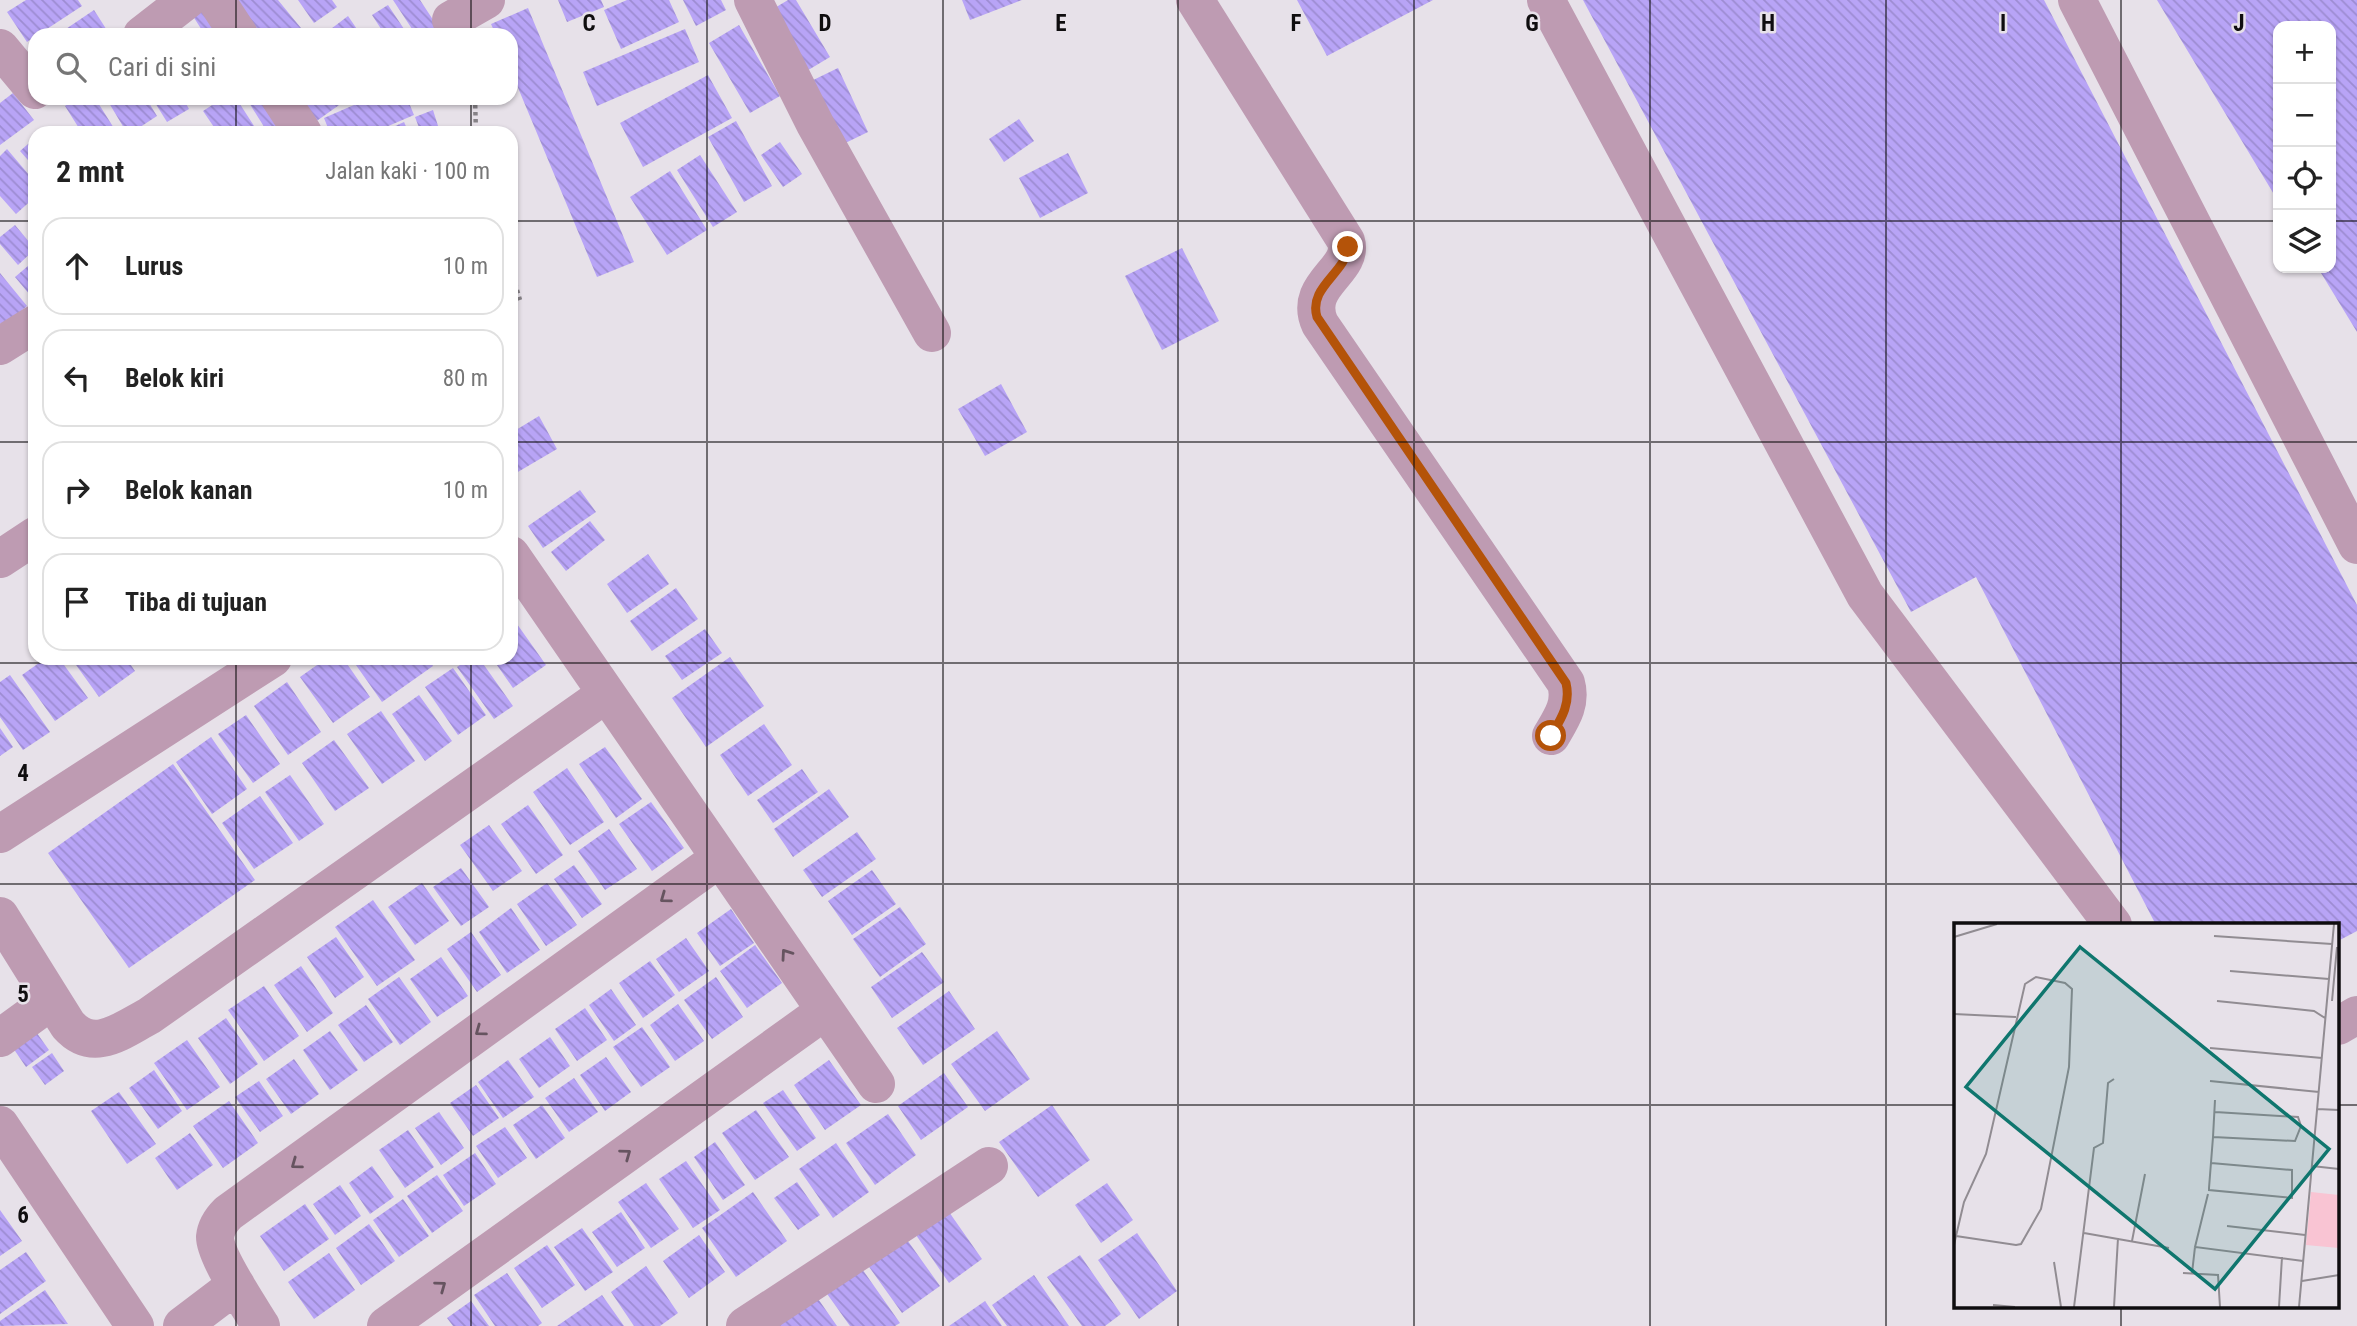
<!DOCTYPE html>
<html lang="id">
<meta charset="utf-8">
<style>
body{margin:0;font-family:"Roboto Condensed",sans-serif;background:#f6f6f6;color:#222}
.controls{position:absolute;right:21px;top:21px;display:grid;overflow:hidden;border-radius:14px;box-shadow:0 2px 5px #0004}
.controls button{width:63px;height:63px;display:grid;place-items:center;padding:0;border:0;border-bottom:2px solid #e0e0e0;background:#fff;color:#222;font:35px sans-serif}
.stop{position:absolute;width:21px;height:21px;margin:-16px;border:5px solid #b45309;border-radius:50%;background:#fff}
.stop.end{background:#b45309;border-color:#fff;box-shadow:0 2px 7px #0008}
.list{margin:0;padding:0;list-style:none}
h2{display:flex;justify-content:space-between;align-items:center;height:91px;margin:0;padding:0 28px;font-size:30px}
h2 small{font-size:23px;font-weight:400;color:#767676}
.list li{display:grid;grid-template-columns:46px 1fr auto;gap:21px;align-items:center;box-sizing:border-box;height:98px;margin:0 14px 14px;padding:0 14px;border:2px solid #e0e0e0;border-radius:21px}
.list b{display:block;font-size:26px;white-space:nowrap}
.list em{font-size:23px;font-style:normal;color:#767676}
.icon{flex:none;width:38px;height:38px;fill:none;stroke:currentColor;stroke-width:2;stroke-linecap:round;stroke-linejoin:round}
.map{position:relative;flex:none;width:2357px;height:1326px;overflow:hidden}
.search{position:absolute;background:#fff;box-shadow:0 2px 5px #0004;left:28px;top:28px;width:490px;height:77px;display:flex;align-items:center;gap:18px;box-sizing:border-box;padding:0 24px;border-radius:21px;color:#767676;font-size:26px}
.panel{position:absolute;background:#fff;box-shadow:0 2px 5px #0004;left:28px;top:126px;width:490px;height:539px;border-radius:21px}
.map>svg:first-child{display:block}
</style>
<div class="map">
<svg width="2357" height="1326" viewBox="0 0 2357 1326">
<defs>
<pattern id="building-back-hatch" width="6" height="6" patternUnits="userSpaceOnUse" patternTransform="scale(1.75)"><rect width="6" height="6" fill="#b8a4f6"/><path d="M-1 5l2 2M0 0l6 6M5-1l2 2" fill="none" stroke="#9d8cd2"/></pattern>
</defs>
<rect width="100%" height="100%" fill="#e7e1e9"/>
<path fill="url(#building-back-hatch)" d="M26,0H78L82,6L27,42L7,12Z
M210,0L234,35H205L191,13Z
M228,0H278L301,28L292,35H256Z
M298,0H332L337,7L314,23Z
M393,0H420L443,35H416Z
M558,0H601L604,7L567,22Z
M627,0H669L679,22L621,49L604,10Z
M683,0H721L726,10L696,26Z
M788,0H796L830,57L800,75L763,15Z
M962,0H1022L970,20Z
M1297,0H1433L1327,56Z
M1583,0H2044L2357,605V931L2338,941V925H2156L1976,577L1911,612Z
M2157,0H2357V332L2318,268H2331V26H2278V201Z
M388,5L408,35H385L372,15Z
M528,8L634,262L597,277L511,71V35H496L491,24Z
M94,10L110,35H57Z
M348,16L361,35H323Z
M739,25L780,96L750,113L709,43Z
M685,29L699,62L597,106L583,72Z
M838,68L868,132L833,149L803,85Z
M708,75L732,118L643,167L620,123Z
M13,93L34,120L0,145V103Z
M77,98H95L117,133H82L65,106Z
M106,98H146L157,116L131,133H127Z
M152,98H183L189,109L167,122Z
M223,98H236L258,132L218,133L203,111Z
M246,98H271L287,123L273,133H268Z
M291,98H349L311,125Z
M370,98H407L414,115L372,133H330L324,118Z
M433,110L439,129L421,133L415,117Z
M1019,119L1034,141L1004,162L989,139Z
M736,121L772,186L744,202L708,137Z
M404,122L409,133H380Z
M35,138V168L20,151Z
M780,142L802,174L783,187L761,155Z
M7,149L35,182V197L16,214L0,196V156Z
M1068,153L1088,193L1040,218L1019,178Z
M700,155L737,212L713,227L677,170Z
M670,171L707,230L667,255L630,197Z
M15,225L35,249L18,265L0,244V237Z
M1182,248L1219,321L1162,350L1125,276Z
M35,260V301L15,277Z
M0,273L27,306L3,326L0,323Z
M1001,384L1027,432L985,456L958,409Z
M539,416L557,449L511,476V433Z
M580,490L596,512L543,548L528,526Z
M590,521L605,540L566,571L551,552Z
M648,554L669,584L627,613L607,584Z
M676,588L698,619L652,651L630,621Z
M517,624L546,665L513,688L492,658H511V628Z
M705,629L722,653L682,680L665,656Z
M730,657L764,706L706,747L672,698Z
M46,658H59L88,698L55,721L22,675Z
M71,658H126L135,671L99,697Z
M327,658H343L370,697L333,723L300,677Z
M351,658H428L433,666L382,702Z
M470,658H479L513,706L494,719L457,667Z
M453,668L486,715L458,735L425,687Z
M10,675L50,732L23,750L0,717V682Z
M287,682L321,732L288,755L254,706Z
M419,695L452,741L425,761L392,714Z
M381,711L415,761L382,784L347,734Z
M246,715L280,764L253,783L218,734Z
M764,724L792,765L748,796L720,755Z
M0,728L13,747L0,756Z
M211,737L247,789L212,814L176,762Z
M334,740L369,788L335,811L302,763Z
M605,747L642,799L616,818L579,764Z
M173,764L255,880L129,968L48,853Z
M567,768L604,822L570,845L533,792Z
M802,769L818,792L773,823L757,800Z
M290,775L324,824L299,841L265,792Z
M829,789L849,817L793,857L774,829Z
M260,796L293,843L254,869L222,823Z
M651,802L684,848L652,871L619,824Z
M528,805L563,855L536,874L501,824Z
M489,825L522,871L493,891L460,845Z
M609,829L637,869L605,890L578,851Z
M857,832L876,859L822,897L803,870Z
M574,865L602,904L582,918L554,879Z
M461,868L489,907L461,926L433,887Z
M872,870L896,904L852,935L828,901Z
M422,883L449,921L415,945L388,907Z
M547,883L577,925L546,946L517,904Z
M373,900L415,960L377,986L335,927Z
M900,907L926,944L880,977L853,939Z
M511,908L540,950L507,973L479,932Z
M731,909L754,943L720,966L697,933Z
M471,932L501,975L477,992L447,949Z
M336,937L364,977L335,998L307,957Z
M686,938L709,971L679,992L656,959Z
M755,945L782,983L747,1008L720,971Z
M922,952L944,982L892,1018L871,987Z
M441,957L468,996L437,1017L410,979Z
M650,961L675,995L643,1018L619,983Z
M301,966L333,1013L307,1032L274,985Z
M399,977L431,1022L400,1045L368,999Z
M716,977L743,1017L712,1039L684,1000Z
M264,986L299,1036L264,1061L228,1010Z
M611,989L636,1025L614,1041L589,1005Z
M949,991L975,1029L923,1065L897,1028Z
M678,1004L704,1041L675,1061L650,1025Z
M366,1005L393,1042L364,1062L338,1025Z
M585,1008L607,1040L577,1061L555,1029Z
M226,1018L258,1064L230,1084L198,1038Z
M642,1027L670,1067L641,1087L613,1047Z
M34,1029L49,1050L26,1067L11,1045Z
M330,1031L358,1070L330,1090L303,1050Z
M997,1031L1030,1079L985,1111L951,1064Z
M550,1037L570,1066L539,1088L519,1059Z
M187,1040L220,1087L187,1110L154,1063Z
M52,1053L64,1071L45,1085L32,1067Z
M606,1057L631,1092L605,1111L580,1075Z
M294,1059L319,1094L291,1114L266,1079Z
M508,1060L534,1097L503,1118L478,1082Z
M829,1060L861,1105L825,1130L794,1085Z
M154,1070L182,1111L158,1129L129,1088Z
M944,1073L968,1107L921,1140L898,1106Z
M574,1078L598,1112L569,1132L545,1098Z
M259,1081L283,1116L260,1132L235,1097Z
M476,1085L499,1118L473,1136L450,1103Z
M783,1090L816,1138L797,1151L763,1103Z
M119,1092L156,1144L127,1164L91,1111Z
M229,1101L258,1143L223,1168L193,1126Z
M542,1105L565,1138L536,1159L513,1125Z
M1052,1105L1090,1160L1038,1197L999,1142Z
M756,1110L789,1157L755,1180L722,1133Z
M439,1112L464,1148L441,1165L415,1128Z
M888,1114L916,1155L875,1185L846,1143Z
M505,1127L527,1158L498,1178L476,1146Z
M408,1130L434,1167L405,1188L379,1150Z
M190,1133L213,1165L177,1190L155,1158Z
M715,1142L745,1185L723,1200L694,1157Z
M836,1143L869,1192L833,1218L799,1169Z
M475,1153L496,1184L464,1206L443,1175Z
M686,1161L720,1210L693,1228L659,1179Z
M372,1166L394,1197L370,1214L349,1183Z
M437,1175L463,1211L432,1233L407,1196Z
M797,1182L820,1215L798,1230L774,1198Z
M646,1183L679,1229L651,1248L618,1202Z
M1107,1183L1133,1220L1101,1243L1075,1205Z
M340,1185L361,1216L335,1235L313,1204Z
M753,1192L787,1241L736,1277L702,1228Z
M403,1199L429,1236L399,1257L373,1220Z
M305,1204L329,1239L284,1271L260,1236Z
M0,1210L22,1241L0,1256Z
M621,1212L645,1248L617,1267L592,1232Z
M949,1212L982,1259L949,1283L916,1235Z
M369,1224L395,1261L361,1285L336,1248Z
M582,1228L613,1272L585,1291L554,1247Z
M1137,1233L1177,1291L1139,1319L1098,1260Z
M699,1235L725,1272L689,1298L663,1261Z
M905,1237L940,1286L902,1313L867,1264Z
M547,1245L575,1285L542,1308L514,1268Z
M26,1252L46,1281L0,1314V1270Z
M329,1253L355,1290L314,1319L288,1282Z
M1080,1255L1121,1314L1105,1326H1082L1047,1277Z
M646,1266L678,1313L660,1326H634L611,1292Z
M860,1266L900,1323L895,1326H850L825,1291Z
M507,1273L542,1323L538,1326H495L474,1295Z
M1034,1275L1069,1326H1007L992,1305Z
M45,1290L68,1324L0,1326V1321Z
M814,1293L837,1326H766Z
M602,1295L624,1326H557Z
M471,1301L489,1326H453L447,1318Z
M985,1301L1002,1326H949Z"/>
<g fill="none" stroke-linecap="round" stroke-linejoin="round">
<path stroke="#868287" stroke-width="4.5" stroke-dasharray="3.5 3.5" stroke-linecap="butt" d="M475,98L476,133
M511,270L520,300"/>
<path stroke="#be9bb2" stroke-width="38" d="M216,0L239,35
M753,0L815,124L932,333
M1195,0L1346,241C1355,271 1302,284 1320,324L1566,683C1572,704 1561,719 1551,736
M1546,0L1865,595L2113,925
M2077,0L2357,545
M451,20L486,0
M142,35L187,0
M0,48L35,90
M280,98L303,133
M0,346L35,324
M511,555L876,1084
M0,559L35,536
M0,834L273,658
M0,916L68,1025C94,1054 122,1030 149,1016L606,694L608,696
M2338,1026L2357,1015
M0,1038L51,1001
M0,1125L135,1326
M182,1326L236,1285
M261,1326C250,1308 215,1256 215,1237C216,1227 221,1220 228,1213L720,858
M386,1326L825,1011
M745,1326L989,1166"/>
</g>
<defs><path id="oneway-chevron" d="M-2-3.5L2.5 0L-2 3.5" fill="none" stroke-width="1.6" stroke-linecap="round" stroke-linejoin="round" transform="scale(1.75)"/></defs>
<g stroke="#665460">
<use href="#oneway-chevron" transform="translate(665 898) rotate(144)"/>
<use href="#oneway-chevron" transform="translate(786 954) rotate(-125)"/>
<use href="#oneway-chevron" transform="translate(480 1031) rotate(144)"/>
<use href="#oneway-chevron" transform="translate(626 1154) rotate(-36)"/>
<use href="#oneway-chevron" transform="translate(296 1164) rotate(144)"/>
<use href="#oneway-chevron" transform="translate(441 1286) rotate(-36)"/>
</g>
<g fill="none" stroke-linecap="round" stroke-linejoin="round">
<path stroke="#b45309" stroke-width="9" d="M1348,247C1346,273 1308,287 1317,317L1566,683C1571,704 1561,719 1551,736"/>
</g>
<path fill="none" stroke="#0f0d0f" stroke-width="2" stroke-opacity="0.55" d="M236,0V35M471,0V35M707,0V1326M943,0V1326M1178,0V1326M1414,0V1326M1650,0V1326M1886,0V1326M2121,0V925M236,98V133M471,98V133M0,221H35M511,221H2278M2331,221H2357M0,442H35M511,442H2357M236,658V1326M471,658V1326M0,663H2357M0,884H2357M0,1105H1956M2338,1105H2357M2121,1307V1326"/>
<g transform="translate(1954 923)">
<rect width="385" height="385" fill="#e7e1e9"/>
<path d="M357,269L385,272V325L352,322Z" fill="#f9c4d3"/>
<path fill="none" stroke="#918c92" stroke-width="2" d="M260,13L378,21M0,14L43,1M276,48L375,56M263,78L360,88L371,95M378,78L383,24M0,91L62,94M256,125L368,135M256,158L365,169M363,186L385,187M259,214L341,218L347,203L344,194L261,189M257,240L338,247V275L255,267V265L259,214L261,177M358,243L385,246M254,271L241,324L349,338M273,303L351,312M130,310L215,325M0,312L2,313L62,322L67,321L87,286L115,144L118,66L111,60L82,54L71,61L32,231L10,279L2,313L0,322M178,318L191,251M100,339L107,384M229,350L264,352L266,384M238,350L241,324M348,358L385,352M39,382L61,384M120,384L140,225L149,220L154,160L160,156M160,384L164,315M325,384L328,334M345,384L380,1"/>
<path fill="#0f766e" fill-opacity="0.15" stroke="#0f766e" stroke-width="3.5" d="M126,24L375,226L261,366L12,164Z"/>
<rect width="385" height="385" fill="none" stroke="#0f0d0f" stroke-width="3.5"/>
</g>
<g font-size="23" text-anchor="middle" font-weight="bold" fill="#0f0d0f" stroke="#e7e1e9" stroke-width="5" stroke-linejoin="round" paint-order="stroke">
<text x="589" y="31">C</text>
<text x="825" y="31">D</text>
<text x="1061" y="31">E</text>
<text x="1296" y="31">F</text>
<text x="1532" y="31">G</text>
<text x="1768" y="31">H</text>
<text x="2003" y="31">I</text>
<text x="2239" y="31">J</text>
<text x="23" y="781">4</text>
<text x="23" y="1002">5</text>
<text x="23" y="1223">6</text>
</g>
</svg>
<div class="controls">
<button>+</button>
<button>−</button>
<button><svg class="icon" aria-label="locate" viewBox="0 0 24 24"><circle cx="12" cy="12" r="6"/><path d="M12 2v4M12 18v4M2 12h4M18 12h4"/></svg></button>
<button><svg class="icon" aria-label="layers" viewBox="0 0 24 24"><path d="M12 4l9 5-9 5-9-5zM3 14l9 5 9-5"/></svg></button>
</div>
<div class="stop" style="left:1551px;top:736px"></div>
<div class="stop end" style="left:1348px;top:247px"></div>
<div class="search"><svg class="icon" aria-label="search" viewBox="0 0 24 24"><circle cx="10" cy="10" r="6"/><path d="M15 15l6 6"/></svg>Cari di sini</div>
<section class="panel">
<h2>2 mnt<small>Jalan kaki · 100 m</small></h2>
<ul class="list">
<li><svg class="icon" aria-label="ahead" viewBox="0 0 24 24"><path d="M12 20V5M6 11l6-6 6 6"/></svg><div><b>Lurus</b></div><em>10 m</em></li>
<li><svg class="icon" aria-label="left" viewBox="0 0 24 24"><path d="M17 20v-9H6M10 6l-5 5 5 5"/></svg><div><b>Belok kiri</b></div><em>80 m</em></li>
<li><svg class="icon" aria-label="right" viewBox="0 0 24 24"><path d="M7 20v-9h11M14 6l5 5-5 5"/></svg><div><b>Belok kanan</b></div><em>10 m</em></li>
<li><svg class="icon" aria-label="arrive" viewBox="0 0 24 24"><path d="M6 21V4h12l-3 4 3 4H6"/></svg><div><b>Tiba di tujuan</b></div></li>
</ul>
</section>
</div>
